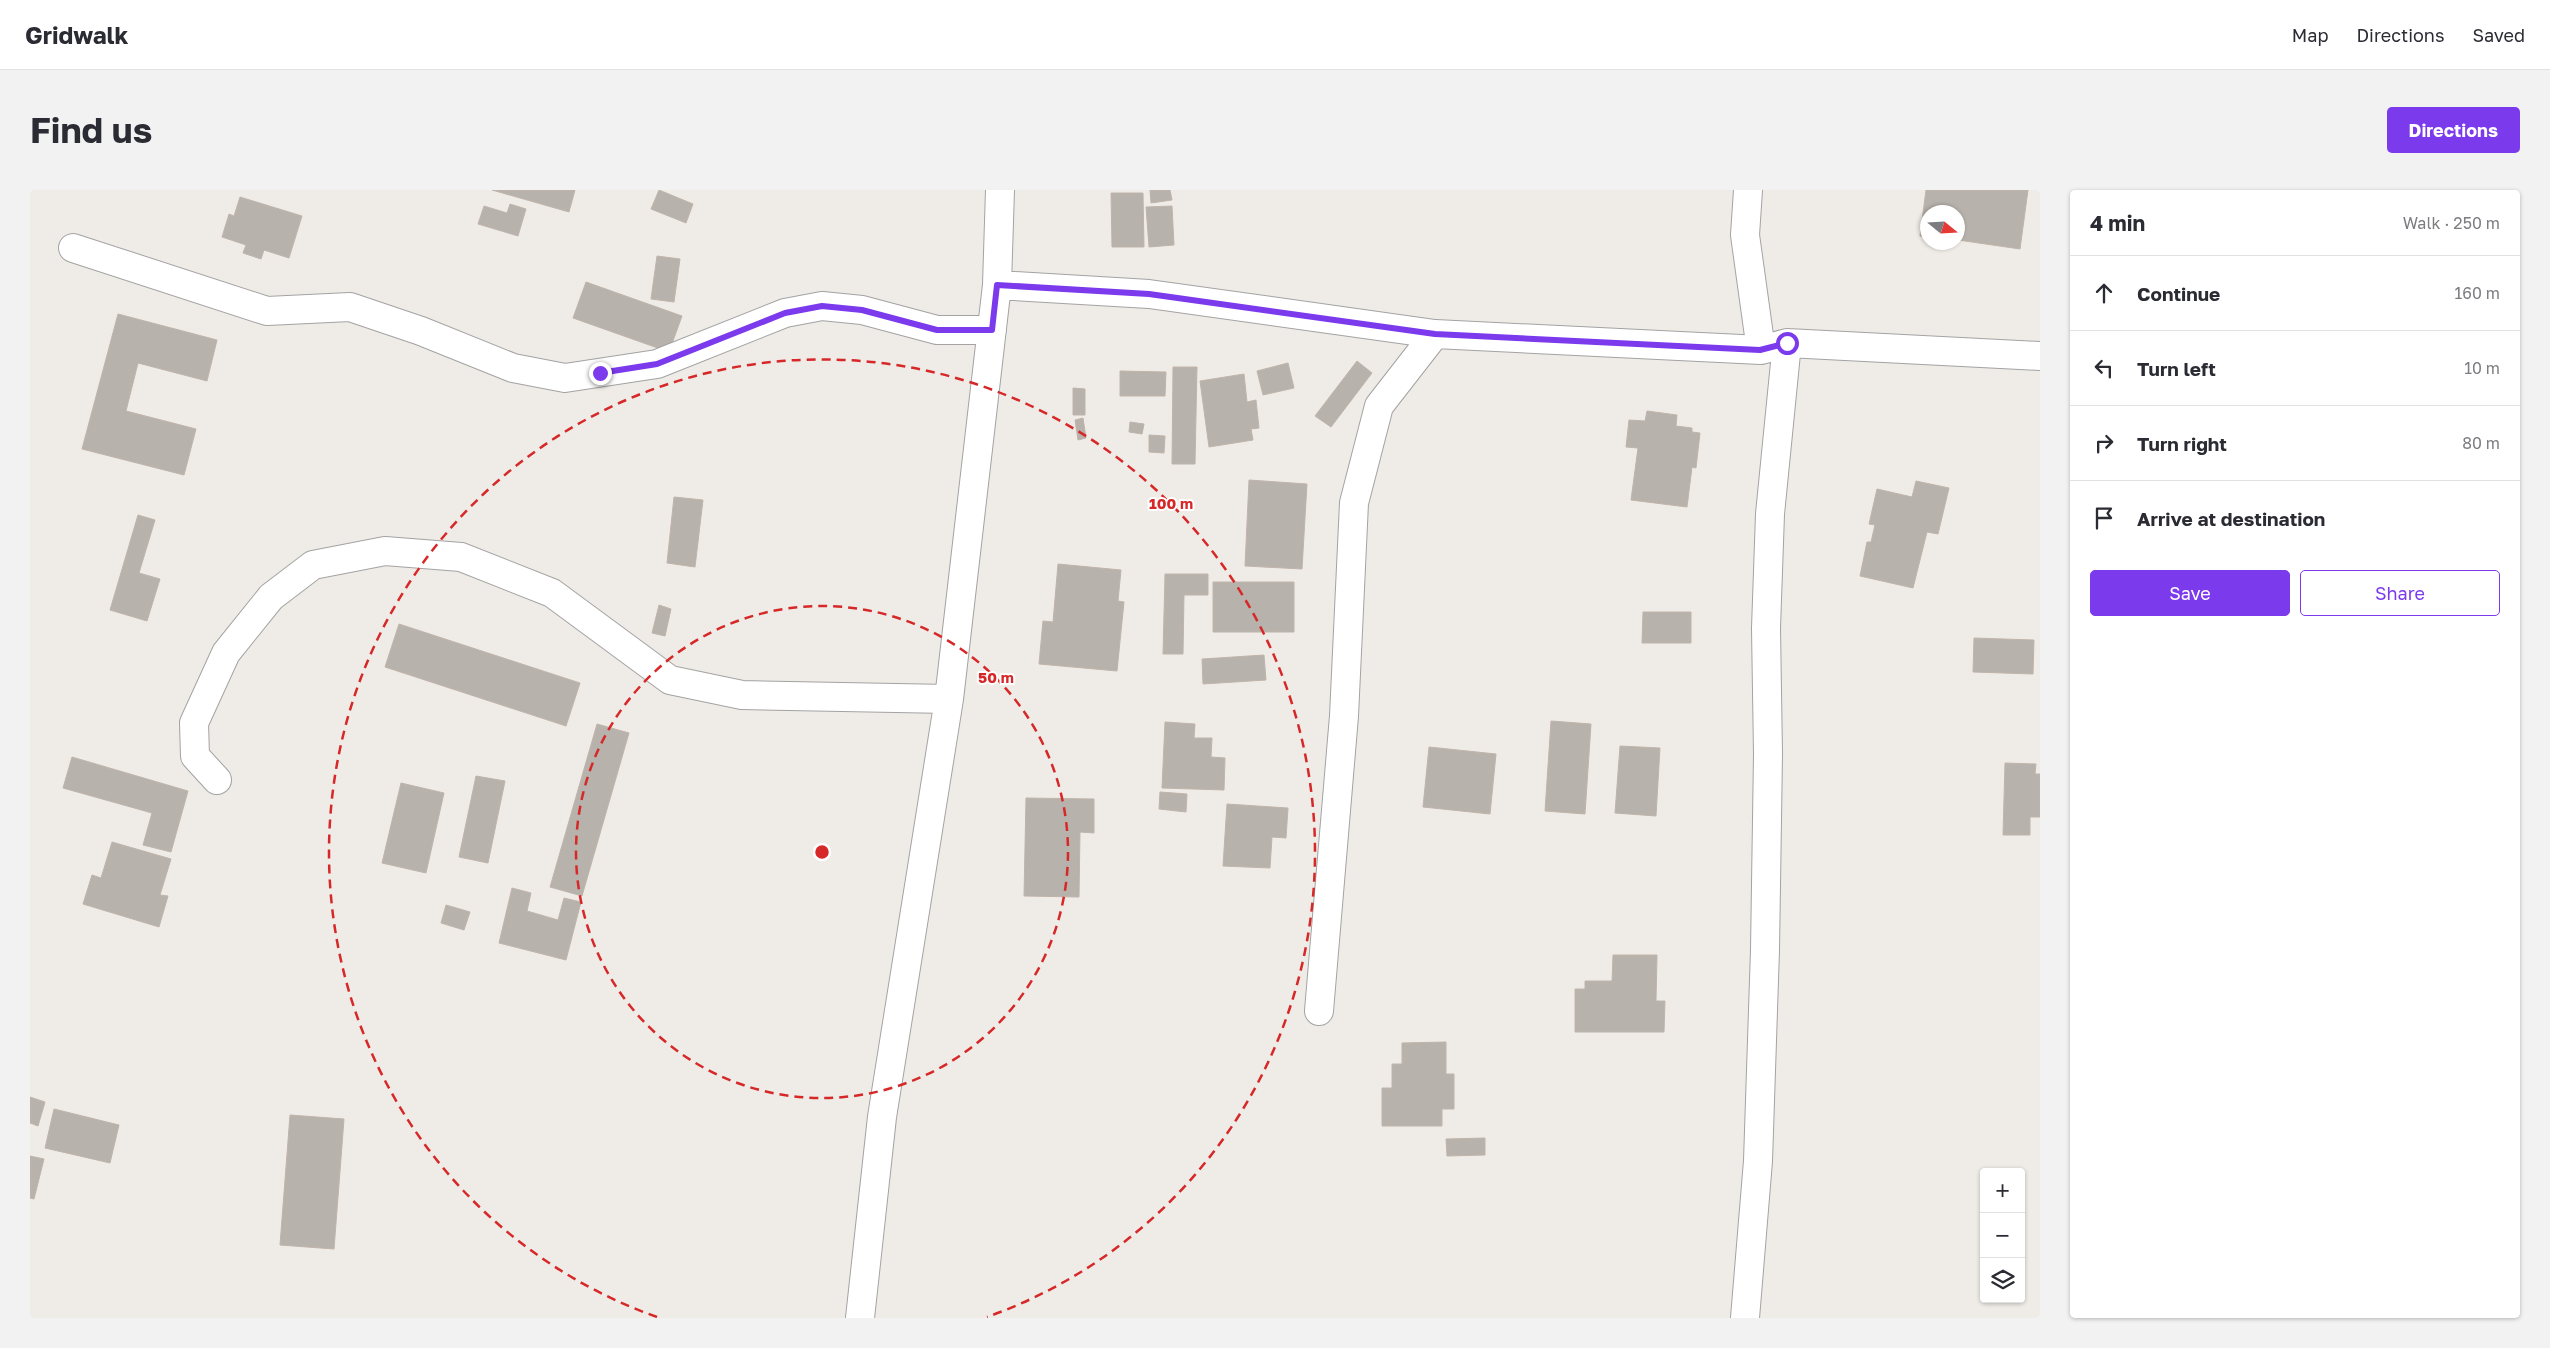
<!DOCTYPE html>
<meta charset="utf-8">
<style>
body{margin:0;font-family:"Golos Text",sans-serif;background:#f2f2f3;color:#2b2b33}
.controls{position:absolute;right:15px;bottom:15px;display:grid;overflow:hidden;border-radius:5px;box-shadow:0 1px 4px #0004}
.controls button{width:45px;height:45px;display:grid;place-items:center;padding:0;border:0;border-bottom:1px solid #e1e1e2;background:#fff;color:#2b2b33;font:25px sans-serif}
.compass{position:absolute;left:1890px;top:15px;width:45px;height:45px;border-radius:50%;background:#fff;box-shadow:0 1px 4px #0004;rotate:108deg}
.stop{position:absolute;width:15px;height:15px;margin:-11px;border:4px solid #7c3aed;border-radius:50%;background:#fff}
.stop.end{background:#7c3aed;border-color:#fff;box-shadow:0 1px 5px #0008}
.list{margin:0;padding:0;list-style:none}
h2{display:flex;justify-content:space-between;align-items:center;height:65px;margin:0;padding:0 20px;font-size:21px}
h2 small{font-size:16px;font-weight:400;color:#7c7c81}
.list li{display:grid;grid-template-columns:32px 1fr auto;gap:15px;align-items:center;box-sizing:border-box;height:75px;padding:0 20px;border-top:1px solid #e1e1e2}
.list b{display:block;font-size:19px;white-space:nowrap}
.list em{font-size:16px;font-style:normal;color:#7c7c81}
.actions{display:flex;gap:10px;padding:15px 20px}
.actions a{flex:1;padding:11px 0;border:1px solid #7c3aed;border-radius:5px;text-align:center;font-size:18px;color:#7c3aed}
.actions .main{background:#7c3aed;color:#fff}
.icon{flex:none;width:28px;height:28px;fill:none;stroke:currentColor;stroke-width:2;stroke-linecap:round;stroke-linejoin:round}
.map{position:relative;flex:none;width:2010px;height:1128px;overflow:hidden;border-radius:5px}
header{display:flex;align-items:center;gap:30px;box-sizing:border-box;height:70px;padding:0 25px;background:#fff;border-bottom:1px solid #e1e1e2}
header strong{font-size:24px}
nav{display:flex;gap:28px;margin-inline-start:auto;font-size:18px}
.intro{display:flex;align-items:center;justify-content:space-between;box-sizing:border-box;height:120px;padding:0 30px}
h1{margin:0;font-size:35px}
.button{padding:12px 22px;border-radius:5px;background:#7c3aed;color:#fff;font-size:18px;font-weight:700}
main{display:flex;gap:30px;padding:0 30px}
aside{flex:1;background:#fff;border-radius:5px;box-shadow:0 1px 4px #0004}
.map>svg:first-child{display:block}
</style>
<header>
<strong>Gridwalk</strong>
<nav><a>Map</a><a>Directions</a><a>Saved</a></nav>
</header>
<div class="intro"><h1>Find us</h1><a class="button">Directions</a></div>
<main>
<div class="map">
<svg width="2010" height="1128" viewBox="0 0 2010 1128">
<rect width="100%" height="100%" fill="#efece7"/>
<path fill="#b8b2ac" stroke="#c0b4aa" d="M462,0H545L539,22Z
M629,0L663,14L656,33L621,19Z
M1120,0H1140L1142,10L1121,13Z
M1896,0H1998L1990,59L1928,50V22H1898V47L1890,46Z
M1081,3H1113L1114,57H1082Z
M210,7L272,26L259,68L234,60L231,69L213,63L216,55L192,47L199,24L204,26Z
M480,14L496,19L488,46L448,34L454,16L477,23Z
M1142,16L1144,55L1119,57L1116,17Z
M627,66L650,69L644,112L621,109Z
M556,92L652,126L639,162L543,128Z
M88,124L187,150L177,191L108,173L96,221L166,239L154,285L52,259Z
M1327,171L1342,183L1301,237L1285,226Z
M1258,173L1264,198L1233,205L1227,181Z
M1143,177H1167L1165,274H1142Z
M1090,181L1136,182L1135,206H1090Z
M1214,184L1217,212L1226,210L1229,238L1221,239L1223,250L1179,257L1170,191Z
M1043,198L1055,199V225H1043Z
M1617,221L1647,225L1646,236L1662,238V242L1670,243L1666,278L1662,277L1657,317L1601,310L1608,258L1596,257L1599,230L1615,231Z
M1053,228L1056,248L1048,250L1045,230Z
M1100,232L1114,234L1112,244L1099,242Z
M1119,245L1135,246L1134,263L1119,262Z
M1219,290L1277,294L1272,379L1215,376Z
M1886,291L1919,298L1908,344L1897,342L1883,398L1830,386L1837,352H1841L1845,335L1839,334L1847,299L1882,307Z
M644,307L673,310L665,377L637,373Z
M108,325L125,330L109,383L130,389L117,431L80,420Z
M1028,374L1091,380L1088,411L1094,412L1087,481L1009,474L1013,431L1023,432Z
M1135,384H1178V405H1154L1153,464H1133Z
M1183,392H1264V442H1183Z
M629,415L641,419L635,446L622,443Z
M1613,422H1661V453H1612Z
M369,434L550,493L536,536L355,477Z
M1944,448L2004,450L2003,484L1943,482Z
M1234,465L1236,490L1173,494L1172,469Z
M1521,531L1561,534L1555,624L1515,621Z
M1135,532L1165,534L1164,548H1182L1181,567L1195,568L1194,600L1132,598Z
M567,534L599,543L552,706L520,697Z
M1590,556L1630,558L1626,626L1585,623Z
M1399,557L1466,564L1460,624L1393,617Z
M42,567L158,601L141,662L113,655L122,623L33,598Z
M1975,573L2006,574L2005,584H2010V627H2000V645H1973Z
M446,586L475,591L458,673L429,667Z
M371,593L414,603L396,683L352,673Z
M1130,602L1157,604L1156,622L1129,619Z
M996,608L1064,609V643L1050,642L1049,707L994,706Z
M1197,614L1258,618L1256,648L1242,647L1240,678L1193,676Z
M82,652L141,669L130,705L138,706L129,737L53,714L62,685L71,688Z
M482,698L501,703L497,721L528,730L534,708L551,712L536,770L469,753Z
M416,715L440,722L434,740L411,733Z
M1583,765H1627L1626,811H1635L1634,842H1545V799H1555V791H1582Z
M1416,852V884H1424V919H1412V936H1352V898H1362V874H1372V853Z
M0,907L15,912L8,936L0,933Z
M24,919L89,935L80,973L15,958Z
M260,925L314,929L304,1059L250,1055Z
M1455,948V965L1417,966L1416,949Z
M0,966L14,969L4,1009L0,1008Z"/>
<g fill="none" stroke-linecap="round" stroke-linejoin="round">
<defs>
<path id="minor" d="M1718,0L1715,45L1731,160
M43,58L237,121L320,117L391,141L483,178L535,188L627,174L755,123L792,116L832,120L907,140H962
M967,95L1119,104L1405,144L1731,160L1757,153L2010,166
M187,590L165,566L164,533L196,463L241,407L283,375L355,361L431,367L522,403L640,490L712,505L919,509
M1289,821L1314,526L1324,313L1349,216L1405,144
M830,1128L852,927L919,509L967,95L970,0
M1715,1128L1728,971L1735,760L1738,564L1736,438L1740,324L1757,153"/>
</defs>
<use href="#minor" stroke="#a3a3a3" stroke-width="30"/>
<use href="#minor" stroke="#fff" stroke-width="28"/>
</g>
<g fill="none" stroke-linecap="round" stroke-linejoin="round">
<path stroke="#7c3aed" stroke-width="6" d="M570,183L627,174L755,123L792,116L832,120L907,140H962L967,95L1119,104L1405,144L1730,160L1757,153"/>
</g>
<g fill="none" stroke="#d62828" stroke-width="2.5" stroke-dasharray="9 6">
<circle cx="792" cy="662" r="246"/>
<path d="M627 1127A493 493 0 1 1 957 1127"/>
</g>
<circle cx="792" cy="662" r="8" fill="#d62828" stroke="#fff" stroke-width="2.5"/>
<g font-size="15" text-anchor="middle" font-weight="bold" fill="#d62828" stroke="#fff" stroke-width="4" stroke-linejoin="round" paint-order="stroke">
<text x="1141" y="319">100 m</text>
<text x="966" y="493">50 m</text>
</g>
</svg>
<div class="controls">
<button>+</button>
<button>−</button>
<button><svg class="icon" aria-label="layers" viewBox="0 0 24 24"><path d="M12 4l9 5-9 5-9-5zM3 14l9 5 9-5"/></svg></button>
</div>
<svg class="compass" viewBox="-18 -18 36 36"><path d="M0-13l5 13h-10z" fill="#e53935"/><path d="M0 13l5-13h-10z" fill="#7c7c81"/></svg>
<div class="stop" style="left:1757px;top:153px"></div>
<div class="stop end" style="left:570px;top:183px"></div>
</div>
<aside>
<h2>4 min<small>Walk · 250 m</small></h2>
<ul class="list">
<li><svg class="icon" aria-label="ahead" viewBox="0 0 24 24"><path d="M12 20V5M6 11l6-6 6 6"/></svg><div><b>Continue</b></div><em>160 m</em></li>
<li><svg class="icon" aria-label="left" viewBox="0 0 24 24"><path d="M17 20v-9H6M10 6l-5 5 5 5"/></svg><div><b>Turn left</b></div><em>10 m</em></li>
<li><svg class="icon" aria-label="right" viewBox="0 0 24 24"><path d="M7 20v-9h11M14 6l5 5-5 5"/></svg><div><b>Turn right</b></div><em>80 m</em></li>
<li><svg class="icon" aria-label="arrive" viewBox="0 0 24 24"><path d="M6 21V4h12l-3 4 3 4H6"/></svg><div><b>Arrive at destination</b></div></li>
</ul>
<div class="actions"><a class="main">Save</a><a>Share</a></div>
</aside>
</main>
